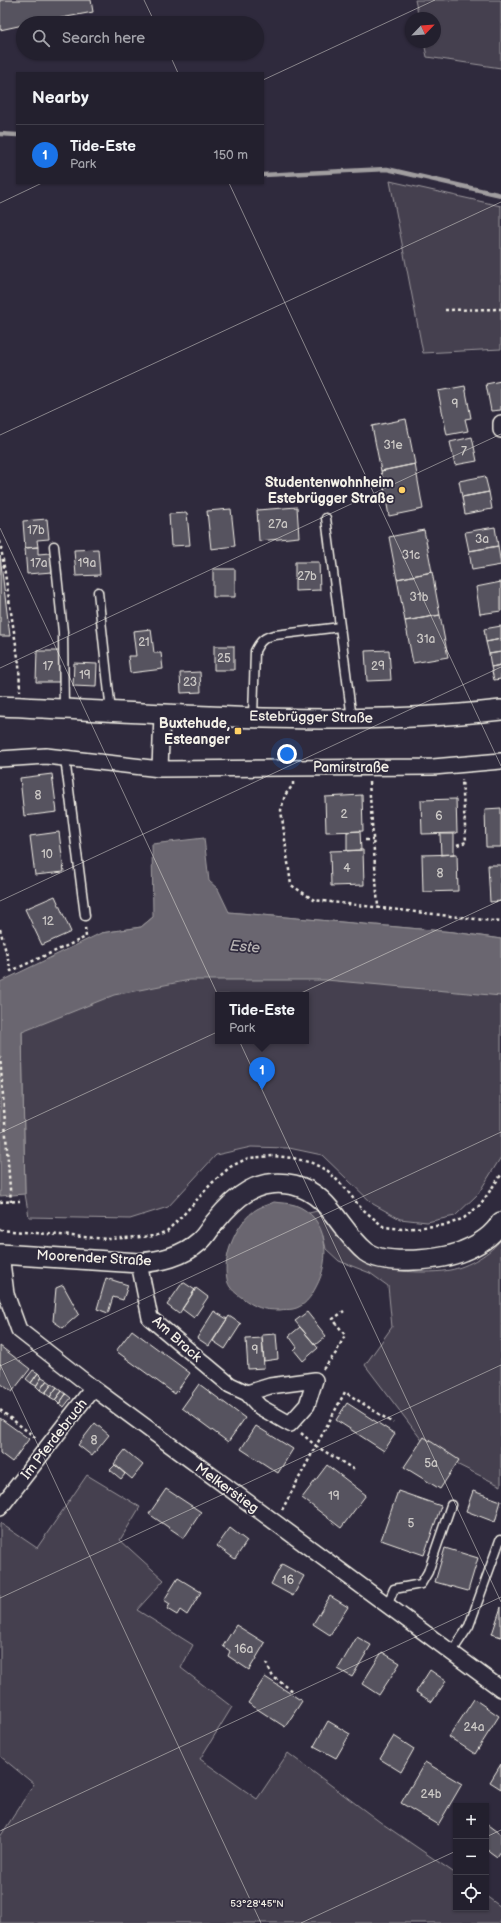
<!DOCTYPE html>
<meta charset="utf-8">
<style>
body{margin:0;font-family:"Balsamiq Sans",sans-serif;background:#2b2836;color:#f1f3f6}
.controls{position:absolute;right:12px;bottom:12px;display:grid;overflow:hidden;border-radius:0px;box-shadow:0 1px 3px #0004}
.controls button{width:36px;height:36px;display:grid;place-items:center;padding:0;border:0;border-bottom:1px solid #403e4a;background:#23202e;color:#f1f3f6;font:20px sans-serif}
.compass{position:absolute;left:405px;top:12px;width:36px;height:36px;border-radius:50%;background:#23202e;box-shadow:0 1px 3px #0004;rotate:65deg}
.you{position:absolute;left:287px;top:754px;width:14px;height:14px;margin:-10px;border:3px solid #fff;border-radius:50%;background:#1a73e8;box-shadow:0 0 0 6px #1a73e833}
.badge{display:grid;place-items:center;width:26px;height:26px;border-radius:50%;background:#1a73e8;color:#fff;font-size:13px;font-weight:700}
.pin{position:absolute;translate:-50% -33px;filter:drop-shadow(0 1px 2px #0008)}
.pin::after{content:'';position:absolute;top:21px;width:14px;height:12px;background:inherit;clip-path:polygon(0 0,100% 0,50% 100%)}
.popup{position:absolute;left:215px;top:992px;width:94px;height:52px;box-sizing:border-box;display:grid;place-content:center;border-radius:0px;background:#23202e;filter:drop-shadow(0 1px 3px #0005);font-size:13px;white-space:nowrap;color:#a3a3aa}
.popup b{font-size:15px;color:#f1f3f6}
.popup::after{content:'';position:absolute;left:50%;top:100%;margin-left:-8px;border:8px solid transparent;border-top-color:#23202e}
.list{margin:0;padding:0;list-style:none}
h2{display:flex;justify-content:space-between;align-items:center;height:52px;margin:0;padding:0 16px;font-size:17px}
h2 small{font-size:13px;font-weight:400;color:#a3a3aa}
.list li{display:grid;grid-template-columns:26px 1fr auto;gap:12px;align-items:center;box-sizing:border-box;height:60px;padding:0 16px;border-top:1px solid #403e4a}
.list b{display:block;font-size:15px;white-space:nowrap}
.list p{margin:0;font-size:13px;white-space:nowrap;color:#a3a3aa}
.list em{font-size:13px;font-style:normal;color:#a3a3aa}
.icon{flex:none;width:22px;height:22px;fill:none;stroke:currentColor;stroke-width:2;stroke-linecap:round;stroke-linejoin:round}
.map{position:relative;flex:none;width:501px;height:1923px;overflow:hidden}
.search{position:absolute;background:#23202e;box-shadow:0 1px 3px #0004;left:16px;top:16px;width:248px;height:44px;display:flex;align-items:center;gap:10px;box-sizing:border-box;padding:0 14px;border-radius:22px;color:#a3a3aa;font-size:15px}
.panel{position:absolute;background:#23202e;box-shadow:0 1px 3px #0004;left:16px;top:72px;width:248px;height:112px;border-radius:0px}
.map>svg:first-child{display:block}
</style>
<div class="map">
<svg width="501" height="1923" viewBox="0 0 501 1923">
<rect width="100%" height="100%" fill="#2f2a3d"/>
<filter id="ink" filterUnits="userSpaceOnUse"><feTurbulence type="fractalNoise" baseFrequency=".025" numOctaves="2"/><feDisplacementMap in="SourceGraphic" scale="8" xChannelSelector="R" yChannelSelector="G"/><feConvolveMatrix kernelMatrix="1 2 1 2 8 2 1 2 1" color-interpolation-filters="sRGB"/></filter>
<g filter="url(#ink)">
<path fill="#454050" stroke="#9c989c" fill-rule="evenodd" d="M415,0H501V68L427,57L424,42H435V18H419Z
M390,181L501,206V349L423,353Z
M228,912L454,932L501,939V1157L478,1194L455,1216L427,1222L400,1219L373,1204L322,1155L289,1148L251,1147L216,1155L168,1207L130,1219L29,1217L25,1194L22,1032L101,933L141,927L153,917ZM218,995H306V1041H218Z
M321,1210C330,1222 353,1258 366,1264C385,1272 429,1274 450,1270C467,1267 492,1253 501,1239V1486L430,1451L365,1365L392,1327L388,1286L370,1273L339,1261L326,1249L323,1236L309,1213Z
M87,1475L140,1507L120,1540L164,1580L137,1610L193,1645L181,1668L232,1707L200,1759L257,1799L288,1753L380,1822L456,1874V1908H486V1896L501,1907V1923H0V1837L34,1784L0,1756V1523L37,1548Z"/>
<path fill="#6a6670" stroke="#a19ea0" d="M204,838L209,881L218,889L229,912L454,932L501,939V996L326,980H190L114,995L22,1032L25,1194L0,1196V982L101,933L141,927L153,917L152,844Z
M274,1202C280,1203 289,1203 295,1205C329,1217 331,1260 316,1287C311,1297 304,1307 293,1309C289,1310 284,1309 280,1310C262,1310 256,1308 241,1297C234,1292 228,1287 227,1279C222,1256 237,1221 257,1209C262,1206 268,1205 274,1202Z"/>
<g fill="none" stroke-linecap="round" stroke-linejoin="round">
<path stroke="#a19ea0" stroke-width="4.5" d="M0,134L17,135
M263,175L387,169L501,195"/>
</g>
<path fill="#56525f" stroke="#f4f1e8" d="M0,0H91L93,12L35,23H23V25L0,30Z
M501,381V410L491,411L486,384Z
M465,386L471,418L465,419L468,431L447,435L438,391Z
M406,419L415,464L381,471L372,426Z
M472,437L477,461L455,465L450,442Z
M415,464L423,509L389,516L381,471Z
M485,476L489,492L462,497L459,481Z
M489,492L492,509L465,514L462,497Z
M297,507L299,537L259,541L257,510Z
M231,509L235,546L211,549L207,511Z
M187,513L190,545L171,546L169,514Z
M47,519L49,539L37,540L38,547L25,548L23,521Z
M495,527L498,546L469,551L465,532Z
M424,530L432,572L397,579L389,537Z
M498,546L501,565L472,570L469,551Z
M38,547V554L50,553L52,572L27,574L25,548Z
M98,549L100,575L76,576L74,550Z
M0,556L10,636H0Z
M295,562H319L320,590L295,591Z
M213,569H235V597H213Z
M432,572L440,615L405,621L397,579Z
M501,582V611L480,614L476,587Z
M440,615L448,657L413,663L405,621Z
M501,626V639L486,642L484,629Z
M151,629L154,653H161L163,669L130,673L128,656H136L133,631Z
M501,639V652L489,654L486,642Z
M214,646H234V670H214Z
M389,650L391,680L367,681L365,651Z
M37,651H59V682H36Z
M501,652V665L491,667L489,654Z
M74,663L97,664L96,687L73,686Z
M501,665V679L494,680L491,667Z
M200,672L201,692L181,693L180,673Z
M52,774L57,812L24,816L20,778Z
M362,795L363,831L326,832L325,797Z
M456,799L457,833L422,834L421,800Z
M501,808V847H486L485,809Z
M360,831L361,850L347,851V832Z
M59,832L64,872L35,875L30,836Z
M440,834H454V854L441,855Z
M363,850L364,885L331,886L330,851Z
M457,854L458,891L423,892L422,855Z
M488,865H501V901L490,902Z
M55,896L71,932L42,945L25,909Z
M106,1278L128,1285L123,1300L113,1297L108,1313L97,1309Z
M183,1282L195,1290L179,1314L167,1305Z
M63,1285L79,1314L63,1328L53,1321L56,1288Z
M196,1288L208,1297L194,1318L182,1309Z
M214,1311L227,1319L209,1346L197,1338Z
M307,1312L326,1336L315,1345L295,1321Z
M229,1316L241,1324L225,1349L213,1341Z
M300,1327L318,1348L303,1361L294,1350L297,1347L289,1336Z
M132,1330L190,1373L175,1394L116,1351Z
M276,1334L278,1359L264,1361L262,1335Z
M262,1338L264,1368L248,1369L246,1339Z
M0,1346L30,1369L12,1392L0,1383Z
M33,1370L38,1373L31,1383L26,1379Z
M38,1373L42,1377L36,1386L31,1383Z
M42,1377L47,1380L40,1390L36,1386Z
M47,1380L52,1384L45,1393L40,1390Z
M52,1384L57,1387L50,1397L45,1393Z
M199,1384L245,1418L228,1442L182,1408Z
M57,1387L62,1391L55,1400L50,1397Z
M62,1391L66,1394L59,1404L55,1400Z
M66,1394L71,1398L64,1407L59,1404Z
M347,1403L395,1434L384,1451L336,1420Z
M0,1418L29,1439L12,1462L0,1453Z
M95,1423L109,1435L92,1456L78,1445Z
M256,1426L293,1449L278,1473L241,1449Z
M424,1437L459,1460L440,1489L404,1467Z
M125,1450L143,1465L132,1479L114,1464Z
M115,1465L125,1474L121,1479L110,1470Z
M327,1465L366,1495L341,1528L302,1498Z
M166,1489L201,1512L184,1538L149,1514Z
M398,1491L441,1506L424,1555L381,1540Z
M473,1491L501,1501L495,1522L466,1511Z
M230,1528L247,1541L235,1559L217,1546Z
M445,1548L478,1558L468,1591L435,1582Z
M282,1564L304,1576L293,1596L271,1584Z
M178,1578L201,1592L187,1615L180,1610L177,1615L167,1609L170,1604L164,1600Z
M330,1596L348,1607L330,1635L313,1624Z
M501,1607V1637L492,1634Z
M236,1625L265,1643L249,1670L228,1656L230,1651L223,1646Z
M357,1637L371,1645L352,1677L338,1669Z
M382,1652L400,1663L379,1695L362,1684Z
M430,1670L446,1681L432,1702L416,1692Z
M265,1677L302,1701L285,1727L248,1703Z
M474,1699L499,1716L475,1754L449,1737Z
M328,1721L350,1734L336,1758L314,1746Z
M394,1736L414,1749L401,1772L380,1759Z
M425,1762L462,1784L438,1825L401,1803Z
M501,1764V1789L490,1782Z
M486,1823L501,1834V1851L497,1857L486,1849Z"/>
<g fill="none" stroke-linecap="round" stroke-linejoin="round">
<defs>
<path id="service" d="M326,518L352,719
M54,546L63,632L64,709
M98,592L111,712
M253,717L255,651C260,641 264,637 275,635L340,627
M65,758L85,916
M387,1606L394,1589L421,1584L428,1572L451,1505
M451,1653L469,1626L500,1540"/>
<path id="minor" d="M501,423V430
M162,714L160,769L433,767L501,761
M0,759L46,756L160,769
M1,1254L6,1294L19,1330L93,1388L501,1689
M139,1263L150,1318L230,1385L247,1393L260,1407L290,1424L307,1405L315,1380L270,1386L247,1393
M0,1508L93,1388"/>
<path id="tertiary" d="M0,706C167,713 335,729 501,710
M0,1254L139,1263C161,1261 182,1257 200,1241C206,1236 210,1228 215,1222C236,1196 258,1177 294,1185C330,1194 340,1231 366,1252C385,1266 442,1260 463,1251C478,1245 493,1236 501,1222"/>
</defs>
<use href="#service" stroke="#f4f1e8" stroke-width="11"/>
<use href="#minor" stroke="#f4f1e8" stroke-width="18"/>
<use href="#tertiary" stroke="#f4f1e8" stroke-width="22"/>
<path stroke="#f4f1e8" stroke-width="2.5" stroke-dasharray="3 3" stroke-linecap="butt" d="M445,310L501,309
M0,541L19,664L20,691
M293,782V785L285,795L281,810L291,885L314,900L501,922
M369,782L378,907
M365,840H373
M457,845L466,842L462,779
M0,929L11,971L86,937L85,927
M0,1056L11,1202
M0,1202L20,1201
M0,1230L109,1239L155,1236L167,1231L184,1214L212,1183L230,1167L248,1158L274,1156L293,1158L312,1163L328,1171L345,1188L360,1207L384,1227L402,1229L447,1225L464,1218L480,1205L501,1175
M323,1369L336,1353L345,1335L333,1319L344,1311
M0,1410L36,1438
M301,1433L316,1446L345,1392L393,1423
M282,1510L316,1446L355,1470
M266,1663L273,1677L293,1691"/>
<use href="#service" stroke="#2f2a3d" stroke-width="8"/>
<use href="#minor" stroke="#2f2a3d" stroke-width="15"/>
<use href="#tertiary" stroke="#2f2a3d" stroke-width="19"/>
</g>
</g>
<path fill="none" stroke="#f4f1e8" stroke-width="1" stroke-opacity="0.45" d="M144,0L155,23M169,53L178,73M263,80L435,0M229,183L501,766M0,203L42,183M0,435L501,202M0,528L501,1602M0,668L501,434M0,901L501,667M0,1133L501,900M0,1364L261,1923M0,1366L501,1132M0,1598L501,1365M0,1831L501,1597M486,1837L501,1830M301,1923L456,1851"/>
<g fill="#ffd166" stroke="#2f2a3d" stroke-width="1.5">
<circle cx="402" cy="490" r="4"/>
<rect x="234" y="727" width="8" height="8" rx="2"/>
</g>
<g text-anchor="middle" dominant-baseline="central" stroke-width="3.5" stroke-linejoin="round" paint-order="stroke">
<g font-size="12" fill="#ccc9c6">
<text x="455" y="404">9</text>
<text x="393" y="445">31e</text>
<text x="464" y="451">7</text>
<text x="278" y="524">27a</text>
<text x="36" y="530">17b</text>
<text x="482" y="539">3a</text>
<text x="411" y="555">31c</text>
<text x="39" y="563">17a</text>
<text x="87" y="563">19a</text>
<text x="307" y="576">27b</text>
<text x="419" y="597">31b</text>
<text x="426" y="639">31a</text>
<text x="144" y="642">21</text>
<text x="224" y="658">25</text>
<text x="48" y="666">17</text>
<text x="378" y="666">29</text>
<text x="85" y="675">19</text>
<text x="190" y="682">23</text>
<text x="38" y="795">8</text>
<text x="344" y="814">2</text>
<text x="439" y="816">6</text>
<text x="47" y="854">10</text>
<text x="347" y="868">4</text>
<text x="440" y="873">8</text>
<text x="48" y="921">12</text>
<text x="255" y="1350">9</text>
<text x="94" y="1440">8</text>
<text x="431" y="1463">5a</text>
<text x="334" y="1496">19</text>
<text x="411" y="1523">5</text>
<text x="288" y="1580">16</text>
<text x="244" y="1649">16a</text>
<text x="474" y="1727">24a</text>
<text x="431" y="1794">24b</text>
</g>
<g font-size="14" font-weight="bold" fill="#f4f1e8" stroke="#2f2a3d" text-anchor="end">
<text x="394" y="482">Studentenwohnheim<tspan x="394" dy="16">Estebrügger Straße</tspan></text>
<text x="230" y="723">Buxtehude,<tspan x="230" dy="16">Esteanger</tspan></text>
</g>
<g font-size="14" fill="#f4f1e8" stroke="#2f2a3d">
<text transform="translate(311 717) rotate(1)">Estebrügger Straße</text>
<text x="351" y="767">Pamirstraße</text>
<text transform="translate(94 1258) rotate(3)">Moorender Straße</text>
<text transform="translate(177 1339) rotate(42)">Am Brack</text>
<text transform="translate(54 1439) rotate(-52)">Im Pferdebruch</text>
<text transform="translate(227 1488) rotate(36)">Melkerstieg</text>
</g>
<g font-size="15" font-style="italic" fill="#b6b2b2" stroke="#2f2a3d">
<text transform="translate(245 947) rotate(5)">Este</text>
</g>
</g>
<g font-size="10" text-anchor="middle" fill="#f4f1e8" stroke="#2f2a3d" stroke-width="3.5" stroke-linejoin="round" paint-order="stroke">
<text x="257" y="1907">53°28'45"N</text>
</g>
</svg>
<div class="controls">
<button>+</button>
<button>−</button>
<button><svg class="icon" aria-label="locate" viewBox="0 0 24 24"><circle cx="12" cy="12" r="6"/><path d="M12 2v4M12 18v4M2 12h4M18 12h4"/></svg></button>
</div>
<svg class="compass" viewBox="-18 -18 36 36"><path d="M0-13l5 13h-10z" fill="#e53935"/><path d="M0 13l5-13h-10z" fill="#a3a3aa"/></svg>
<div class="you"></div>
<div class="pin badge" style="left:262px;top:1090px">1</div>
<div class="popup"><b>Tide-Este</b>Park</div>
<div class="search"><svg class="icon" aria-label="search" viewBox="0 0 24 24"><circle cx="10" cy="10" r="6"/><path d="M15 15l6 6"/></svg>Search here</div>
<section class="panel">
<h2>Nearby<small></small></h2>
<ul class="list">
<li><span class="badge">1</span><div><b>Tide-Este</b><p>Park</p></div><em>150 m</em></li>
</ul>
</section>
</div>
